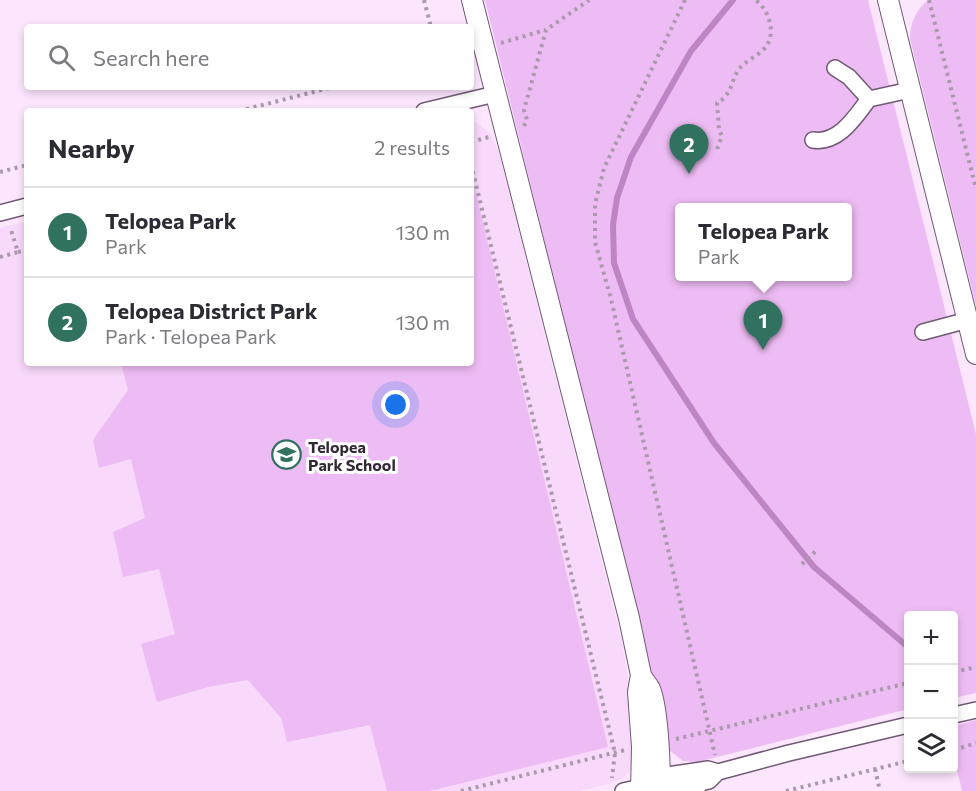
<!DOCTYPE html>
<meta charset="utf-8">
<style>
body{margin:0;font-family:Commissioner,sans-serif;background:#f7f7f7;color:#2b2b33}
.controls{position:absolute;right:18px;bottom:18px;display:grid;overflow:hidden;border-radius:6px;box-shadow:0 3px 9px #0003}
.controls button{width:54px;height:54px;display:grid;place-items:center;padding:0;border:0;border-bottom:2px solid #e1e1e2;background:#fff;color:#2b2b33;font:30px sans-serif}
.you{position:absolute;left:396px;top:405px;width:21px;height:21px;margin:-15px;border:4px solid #fff;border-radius:50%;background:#1a73e8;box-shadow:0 0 0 9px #1a73e833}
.badge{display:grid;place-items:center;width:39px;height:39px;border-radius:50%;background:#317160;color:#fff;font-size:20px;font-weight:700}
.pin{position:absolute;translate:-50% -50px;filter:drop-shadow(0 2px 3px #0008)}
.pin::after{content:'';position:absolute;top:32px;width:21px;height:18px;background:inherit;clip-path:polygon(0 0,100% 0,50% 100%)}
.popup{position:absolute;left:675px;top:203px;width:177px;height:78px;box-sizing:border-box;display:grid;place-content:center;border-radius:6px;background:#fff;filter:drop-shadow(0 2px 4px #0005);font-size:20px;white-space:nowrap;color:#7c7c81}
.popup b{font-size:22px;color:#2b2b33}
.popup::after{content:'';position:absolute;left:50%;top:100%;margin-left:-12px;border:12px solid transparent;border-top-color:#fff}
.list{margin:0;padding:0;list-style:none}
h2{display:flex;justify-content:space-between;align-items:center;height:78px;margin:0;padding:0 24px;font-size:26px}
h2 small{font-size:20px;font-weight:400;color:#7c7c81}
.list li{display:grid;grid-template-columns:39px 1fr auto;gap:18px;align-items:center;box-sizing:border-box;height:90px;padding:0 24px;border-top:2px solid #e1e1e2}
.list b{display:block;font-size:22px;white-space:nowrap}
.list p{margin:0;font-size:20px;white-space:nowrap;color:#7c7c81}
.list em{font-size:20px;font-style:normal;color:#7c7c81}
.icon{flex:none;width:33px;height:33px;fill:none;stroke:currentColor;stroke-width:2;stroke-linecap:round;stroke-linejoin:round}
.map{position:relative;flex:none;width:976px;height:791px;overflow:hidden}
.search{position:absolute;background:#fff;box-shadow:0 3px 9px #0003;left:24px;top:24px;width:450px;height:66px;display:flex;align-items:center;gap:15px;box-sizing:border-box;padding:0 21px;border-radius:6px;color:#7c7c81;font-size:22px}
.panel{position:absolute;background:#fff;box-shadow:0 3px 9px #0003;left:24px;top:108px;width:450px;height:258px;border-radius:6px}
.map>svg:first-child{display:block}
</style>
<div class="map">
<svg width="976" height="791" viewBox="0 0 976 791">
<rect width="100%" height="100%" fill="#fce6fe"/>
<path fill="#f8d8fb" d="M471,119L490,133L499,153L621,638L630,687L633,764L632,769L622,779L612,783L580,791H0V228L27,221V363H471Z"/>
<path fill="#eebcf4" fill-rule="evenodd" d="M485,0H868L976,434V693L954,698V616H908V709L697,762L683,761L669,750L651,672ZM679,208H847V276H679Z
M928,0H976V306L910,39C910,23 916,10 928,0Z
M471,172L608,747L430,791H387L370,725L287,742L281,718L248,680L208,687L157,702L141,644L175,634L159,569L123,577L113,532L145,518L131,459L99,468L93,440L128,390L121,363H471Z
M976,720V791H962L954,758V726Z"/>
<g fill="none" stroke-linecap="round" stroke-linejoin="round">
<path stroke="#be85c4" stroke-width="6" d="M733,0L691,51L631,157L617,198L613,225L614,263L633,319L714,443L814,567L908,647"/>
<defs>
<path id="minor" d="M835,68L849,77L869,99
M424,111L495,94
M813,140C839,144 855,117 869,99L910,90
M0,213L27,206
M923,332L968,320
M954,715L976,710
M623,791L641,787L661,776L708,769L718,772L789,753L908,725
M663,791L709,781L718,772"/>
<path id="tertiary" d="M472,0L629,618L641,675L638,692L642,747L641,791
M888,0L976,354
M642,677C644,681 648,685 650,689C658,709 661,769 659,791
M691,791L697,784"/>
</defs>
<use href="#minor" stroke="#715a74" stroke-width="18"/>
<use href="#tertiary" stroke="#715a74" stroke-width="22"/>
<path stroke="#aa99ab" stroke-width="4" stroke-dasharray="3 4.5" stroke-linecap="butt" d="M424,0L431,27
M685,0L604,168L595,204V242L611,299L715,755
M929,0L976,189
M501,43L545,30
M239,111L333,87
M524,126L527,120L524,110L546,30L589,0
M471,142L489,137
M717,149L722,136L719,130L717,103C733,94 730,82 739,69C746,60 761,55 767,45C776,31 768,8 755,0
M471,164L615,753L612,778
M0,172L27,165
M18,252L27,250
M0,257L18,252L10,227
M802,564L817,550
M954,672L976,667
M676,739L908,683
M954,750L976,743
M875,769L880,791
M461,791L625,750
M786,791L908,761"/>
<use href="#minor" stroke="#fff" stroke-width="15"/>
<use href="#tertiary" stroke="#fff" stroke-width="20"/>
</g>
<defs>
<symbol id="school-ring" viewBox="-11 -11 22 22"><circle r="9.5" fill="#fff" stroke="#317160" stroke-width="1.5"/><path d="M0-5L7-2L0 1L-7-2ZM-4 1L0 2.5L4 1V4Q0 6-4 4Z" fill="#317160"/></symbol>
</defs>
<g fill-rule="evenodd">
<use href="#school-ring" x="270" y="438" width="33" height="33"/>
</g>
<g text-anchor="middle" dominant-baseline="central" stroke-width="6" stroke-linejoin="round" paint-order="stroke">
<g font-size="16" font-weight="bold" fill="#332934" stroke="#fff" text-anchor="start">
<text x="308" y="446">Telopea<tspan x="308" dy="18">Park School</tspan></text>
</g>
</g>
</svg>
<div class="controls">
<button>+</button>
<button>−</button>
<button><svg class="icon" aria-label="layers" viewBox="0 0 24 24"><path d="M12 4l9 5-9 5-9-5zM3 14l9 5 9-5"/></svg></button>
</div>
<div class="you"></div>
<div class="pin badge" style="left:763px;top:350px">1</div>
<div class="popup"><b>Telopea Park</b>Park</div>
<div class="pin badge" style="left:689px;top:174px">2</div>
<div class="search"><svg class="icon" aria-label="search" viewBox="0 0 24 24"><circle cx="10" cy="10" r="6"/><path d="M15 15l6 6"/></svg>Search here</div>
<section class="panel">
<h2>Nearby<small>2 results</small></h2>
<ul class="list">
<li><span class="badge">1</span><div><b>Telopea Park</b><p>Park</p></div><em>130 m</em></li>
<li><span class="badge">2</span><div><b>Telopea District Park</b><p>Park · Telopea Park</p></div><em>130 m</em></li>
</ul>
</section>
</div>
